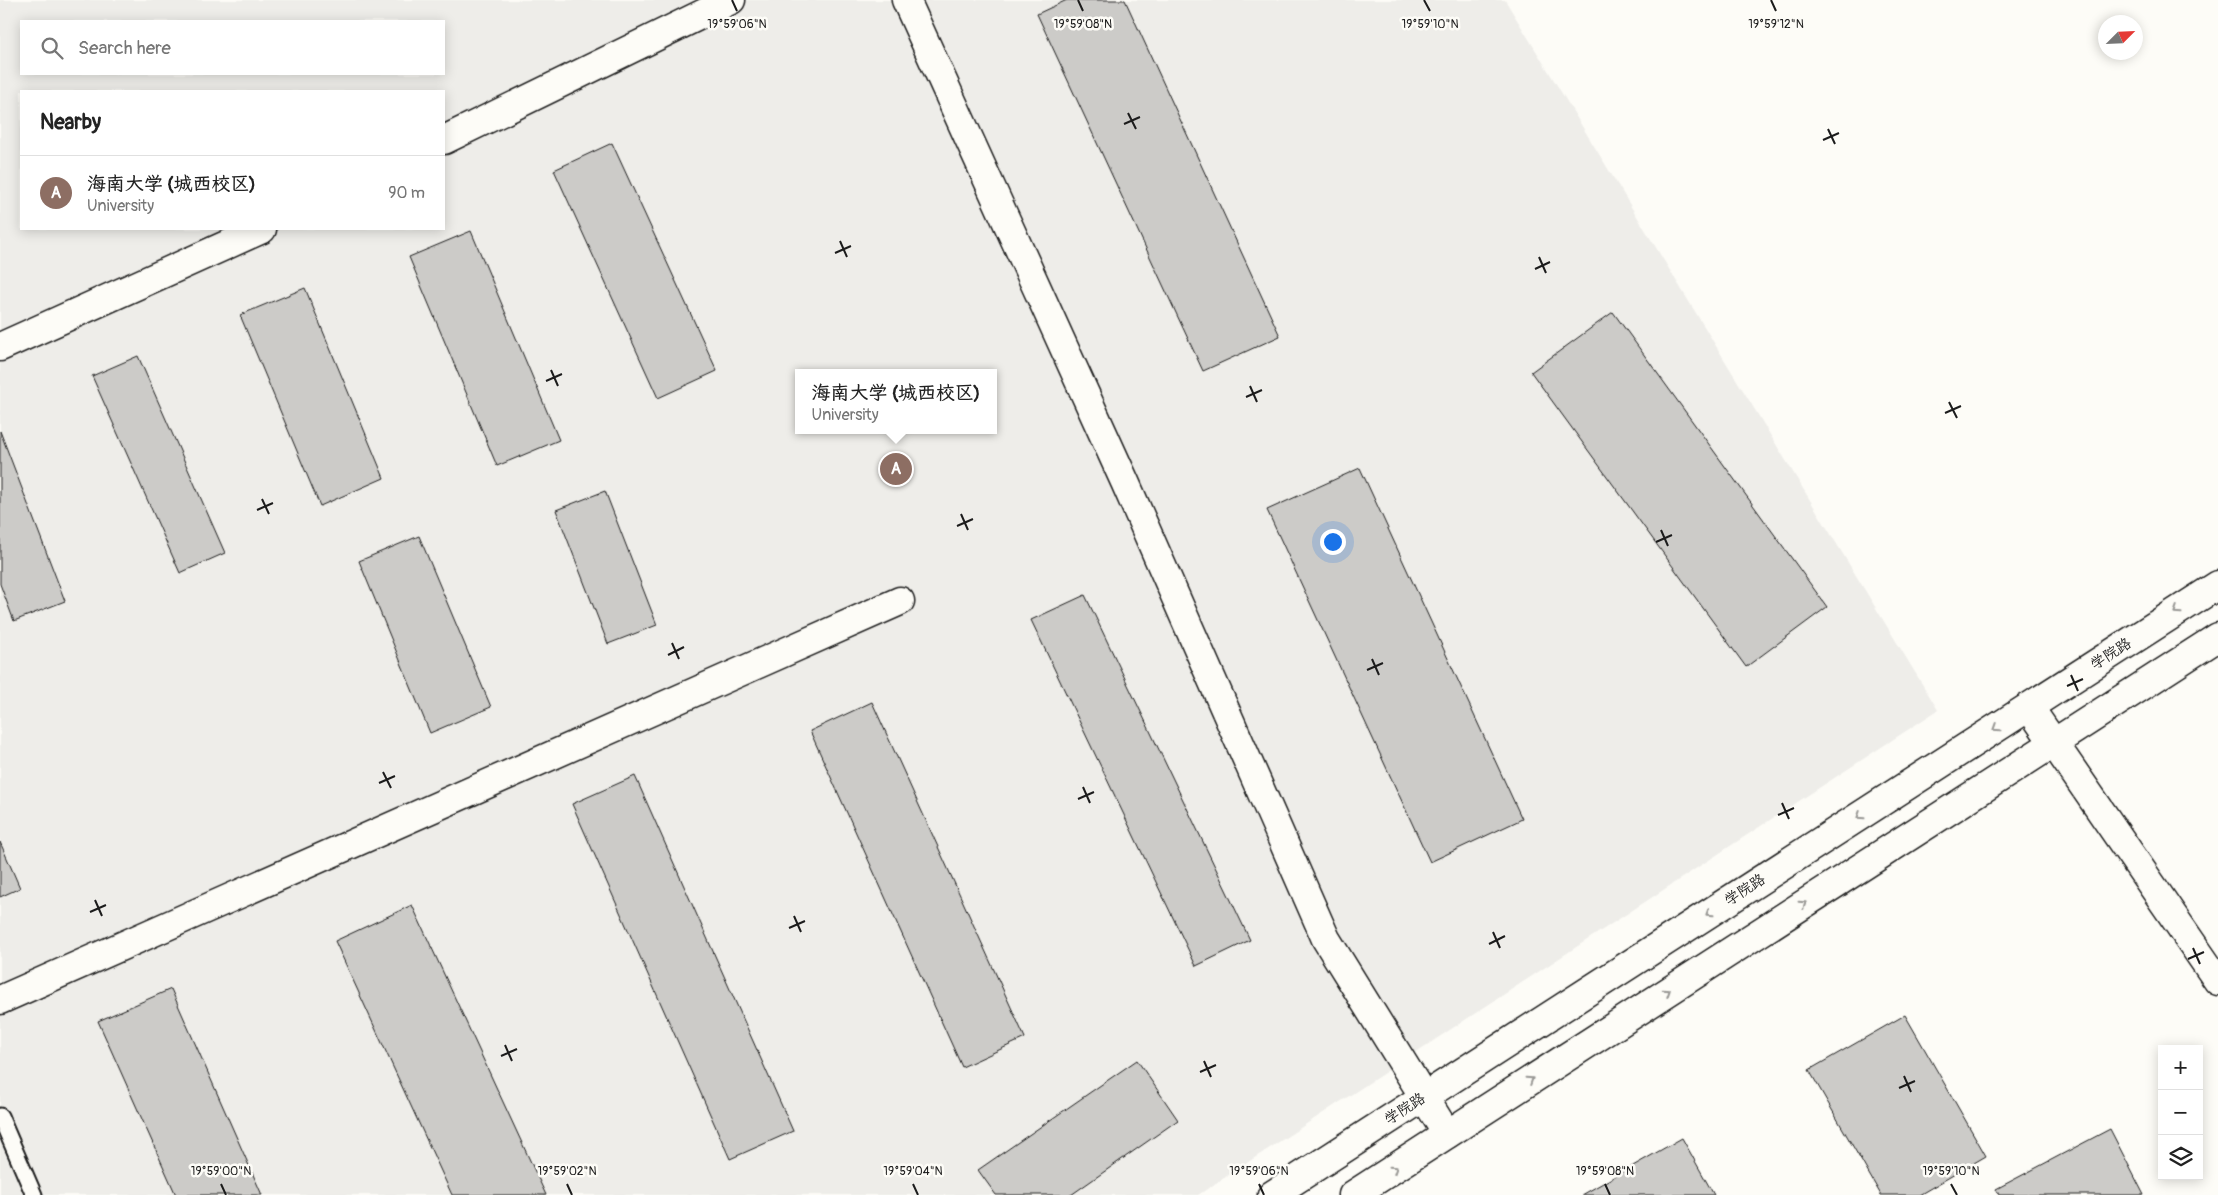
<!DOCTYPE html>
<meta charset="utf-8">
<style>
body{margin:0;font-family:Pangolin,"LXGW WenKai TC",sans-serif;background:#f6f6f6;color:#222}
.controls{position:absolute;right:15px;bottom:15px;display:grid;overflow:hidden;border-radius:0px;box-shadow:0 2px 12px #0003}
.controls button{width:45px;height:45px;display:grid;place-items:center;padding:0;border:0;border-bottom:1px solid #e0e0e0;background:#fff;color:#222;font:25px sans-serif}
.compass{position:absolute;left:2098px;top:15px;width:45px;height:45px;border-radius:50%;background:#fff;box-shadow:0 2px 12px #0003;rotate:66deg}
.you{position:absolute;left:1332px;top:541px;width:18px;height:18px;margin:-12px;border:4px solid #fff;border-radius:50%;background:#1a73e8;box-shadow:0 0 0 8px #1a73e833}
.badge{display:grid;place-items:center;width:32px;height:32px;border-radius:50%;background:#0b8043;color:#fff;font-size:16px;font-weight:700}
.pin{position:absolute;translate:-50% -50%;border:2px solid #fff;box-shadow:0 1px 5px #0006}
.popup{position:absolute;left:795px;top:369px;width:202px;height:65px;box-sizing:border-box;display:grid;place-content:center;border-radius:0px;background:#fff;filter:drop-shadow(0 1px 4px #0005);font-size:16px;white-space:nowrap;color:#767676}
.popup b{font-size:19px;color:#222}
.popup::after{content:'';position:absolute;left:50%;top:100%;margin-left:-10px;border:10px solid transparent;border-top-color:#fff}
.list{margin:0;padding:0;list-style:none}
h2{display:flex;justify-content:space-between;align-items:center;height:65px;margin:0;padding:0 20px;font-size:21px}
h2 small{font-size:16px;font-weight:400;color:#767676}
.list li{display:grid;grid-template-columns:32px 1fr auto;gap:15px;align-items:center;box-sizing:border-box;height:75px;padding:0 20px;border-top:1px solid #e0e0e0}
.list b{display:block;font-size:19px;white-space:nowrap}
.list p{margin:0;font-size:16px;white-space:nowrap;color:#767676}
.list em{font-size:16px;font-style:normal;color:#767676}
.icon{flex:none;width:28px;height:28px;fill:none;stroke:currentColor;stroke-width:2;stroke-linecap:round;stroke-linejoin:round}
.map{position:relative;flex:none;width:2218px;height:1195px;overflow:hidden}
.search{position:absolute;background:#fff;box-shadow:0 2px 12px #0003;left:20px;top:20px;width:425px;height:55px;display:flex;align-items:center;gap:12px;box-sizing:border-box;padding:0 18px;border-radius:0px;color:#767676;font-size:19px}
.panel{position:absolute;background:#fff;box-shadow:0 2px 12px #0003;left:20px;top:90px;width:425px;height:140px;border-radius:0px}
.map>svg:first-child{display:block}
</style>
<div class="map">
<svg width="2218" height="1195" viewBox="0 0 2218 1195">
<rect width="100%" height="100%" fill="#fdfcf7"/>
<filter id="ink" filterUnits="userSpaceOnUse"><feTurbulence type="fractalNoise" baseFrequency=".02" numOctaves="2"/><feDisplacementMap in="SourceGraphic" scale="10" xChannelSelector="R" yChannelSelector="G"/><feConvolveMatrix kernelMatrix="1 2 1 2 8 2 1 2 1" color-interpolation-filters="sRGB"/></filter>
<g filter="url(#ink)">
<path fill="#eeede9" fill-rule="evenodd" d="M0,0H1505L1938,710L1198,1195H0ZM21,21H444V74H21ZM21,91H444V229H21ZM798,373H994V430H798Z"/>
<path fill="#cccbc8" stroke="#1c1c1c" d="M1067,0H1125L1280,336L1203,371L1037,14Z
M612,143L717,371L658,398L554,170Z
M471,231L559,440L497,466L409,257Z
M305,288L384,478L320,506L240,315Z
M1613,312L1827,607L1746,667L1531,372Z
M138,356L225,553L180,573L92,376Z
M0,431L65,601L14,621L0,584Z
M1360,468L1522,819L1430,862L1267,510Z
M605,491L657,625L608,644L556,510Z
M419,536L491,707L430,733L359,561Z
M1085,595L1250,940L1196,966L1031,620Z
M872,702L1025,1038L962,1067L810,731Z
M635,776L793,1131L730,1159L572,804Z
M0,842L20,888L0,897Z
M412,905L546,1195H452L335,941Z
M171,989L262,1195H176L98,1021Z
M1905,1015L1986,1156L1919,1195H1881L1809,1070Z
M1137,1060L1178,1120L1071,1195H996L978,1170Z
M2110,1129L2144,1195H1999L1996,1189Z
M1682,1138L1714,1195H1582Z"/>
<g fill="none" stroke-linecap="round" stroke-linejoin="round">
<defs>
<path id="lane" d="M0,1116L34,1195"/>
<path id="street" d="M906,0L1125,482L1326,939L1447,1134
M444,140L731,0
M0,347L262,229
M2029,707L2218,981
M0,1000L900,601"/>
<path id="secondary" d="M1272,1195L2218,585
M1353,1195L2218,637"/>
</defs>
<use href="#lane" stroke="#1c1c1c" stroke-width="19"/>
<use href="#street" stroke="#1c1c1c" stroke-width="31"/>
<use href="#secondary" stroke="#1c1c1c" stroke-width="31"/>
<use href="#lane" stroke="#fdfcf7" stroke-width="15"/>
<use href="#street" stroke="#fdfcf7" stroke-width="28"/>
<use href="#secondary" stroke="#fdfcf7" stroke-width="28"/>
</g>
<defs><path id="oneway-chevron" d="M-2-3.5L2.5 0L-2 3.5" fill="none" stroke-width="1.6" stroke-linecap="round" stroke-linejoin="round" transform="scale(1.25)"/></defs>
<g stroke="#989794">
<use href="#oneway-chevron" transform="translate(2177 611) rotate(147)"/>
<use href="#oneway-chevron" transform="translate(1996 728) rotate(147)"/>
<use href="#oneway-chevron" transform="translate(1860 816) rotate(147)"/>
<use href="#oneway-chevron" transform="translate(1803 904) rotate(-33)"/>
<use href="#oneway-chevron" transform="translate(1709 913) rotate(147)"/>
<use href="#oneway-chevron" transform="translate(1667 992) rotate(-33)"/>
<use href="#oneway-chevron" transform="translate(1530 1080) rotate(-33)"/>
<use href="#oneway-chevron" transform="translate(1394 1169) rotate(-33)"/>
</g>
</g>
<path fill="none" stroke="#1c1c1c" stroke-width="2" d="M732,0L737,11M1078,0L1083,11M1424,0L1430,11M1771,0L1776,11M1128,113L1136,129M1124,124L1140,117M1828,129L1835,144M1823,140L1839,133M840,241L847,257M835,253L851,246M1539,257L1546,273M1535,269L1550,262M551,370L558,386M546,381L562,374M1250,386L1257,402M1246,397L1262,390M1949,402L1957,418M1945,413L1961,406M262,499L269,514M257,510L273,503M961,514L968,530M957,526L973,519M1661,530L1668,546M1656,542L1672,535M672,643L679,659M668,655L684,647M1372,659L1379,675M1367,670L1383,663M2071,675L2078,691M2067,686L2083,679M383,772L391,788M379,783L395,776M1083,787L1090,803M1078,799L1094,792M1782,803L1789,819M1778,815L1794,808M95,900L102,916M90,912L106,905M794,916L801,932M789,928L805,921M1493,932L1500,948M1489,944L1505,936M2193,948L2200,964M2188,959L2204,952M505,1045L512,1061M501,1056L517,1049M1204,1061L1211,1077M1200,1072L1216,1065M1904,1076L1911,1092M1899,1088L1915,1081M221,1184L226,1195M567,1184L572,1195M913,1184L918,1195M1259,1184L1264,1195M1605,1184L1610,1195M1951,1184L1957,1195"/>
<g text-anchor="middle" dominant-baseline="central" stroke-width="5" stroke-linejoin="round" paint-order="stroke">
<g font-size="15" fill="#1c1c1c" stroke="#fdfcf7">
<text transform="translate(2111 654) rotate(-33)">学院路</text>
<text transform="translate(1745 890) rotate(-33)">学院路</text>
<text transform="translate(1405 1109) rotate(-33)">学院路</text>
</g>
</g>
<g font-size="12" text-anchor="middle" fill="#1c1c1c" stroke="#fdfcf7" stroke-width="5" stroke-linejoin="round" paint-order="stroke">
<text x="1430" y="28">19°59'10"N</text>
<text x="1776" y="28">19°59'12"N</text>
<text x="737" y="28">19°59'06"N</text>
<text x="1083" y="28">19°59'08"N</text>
<text x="221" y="1175">19°59'00"N</text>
<text x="567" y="1175">19°59'02"N</text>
<text x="913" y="1175">19°59'04"N</text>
<text x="1259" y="1175">19°59'06"N</text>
<text x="1605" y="1175">19°59'08"N</text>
<text x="1951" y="1175">19°59'10"N</text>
</g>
</svg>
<div class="controls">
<button>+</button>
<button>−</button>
<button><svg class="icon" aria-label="layers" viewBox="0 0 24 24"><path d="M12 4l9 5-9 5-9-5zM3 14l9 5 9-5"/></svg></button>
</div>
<svg class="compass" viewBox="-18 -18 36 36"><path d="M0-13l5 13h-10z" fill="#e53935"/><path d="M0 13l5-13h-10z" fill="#767676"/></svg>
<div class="you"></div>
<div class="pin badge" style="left:896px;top:469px;background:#8d6e63">A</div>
<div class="popup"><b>海南大学 (城西校区)</b>University</div>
<div class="search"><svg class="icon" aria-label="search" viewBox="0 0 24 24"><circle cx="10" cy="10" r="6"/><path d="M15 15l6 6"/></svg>Search here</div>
<section class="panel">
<h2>Nearby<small></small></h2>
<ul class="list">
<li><span class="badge" style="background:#8d6e63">A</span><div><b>海南大学 (城西校区)</b><p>University</p></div><em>90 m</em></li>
</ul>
</section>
</div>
